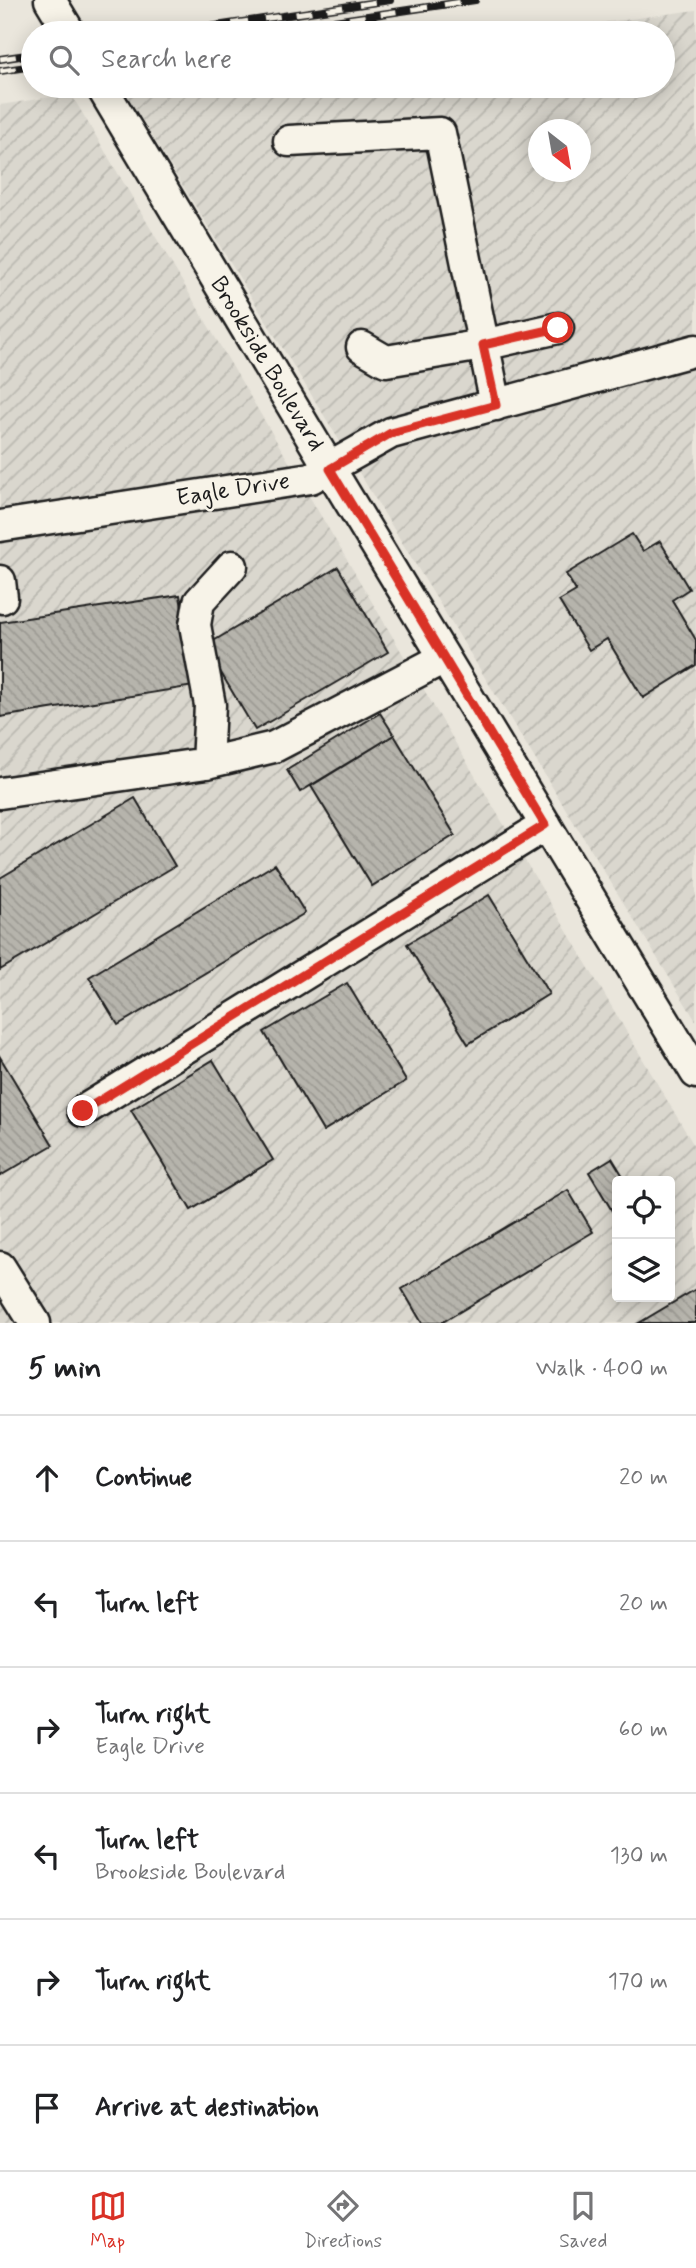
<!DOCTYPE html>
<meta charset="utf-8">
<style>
body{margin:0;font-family:Mynerve,sans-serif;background:#f2f2f2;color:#202124}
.controls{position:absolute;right:21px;bottom:21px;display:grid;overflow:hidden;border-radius:7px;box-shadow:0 4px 18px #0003}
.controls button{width:63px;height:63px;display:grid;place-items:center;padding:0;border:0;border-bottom:2px solid #e0e0e0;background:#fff;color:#202124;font:35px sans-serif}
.compass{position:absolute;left:528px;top:119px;width:63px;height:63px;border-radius:50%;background:#fff;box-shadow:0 4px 18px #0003;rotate:149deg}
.stop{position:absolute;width:21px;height:21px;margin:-16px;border:5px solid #d93025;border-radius:50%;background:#fff}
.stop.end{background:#d93025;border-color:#fff;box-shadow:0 2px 7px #0008}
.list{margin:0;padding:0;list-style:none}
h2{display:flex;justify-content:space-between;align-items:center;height:91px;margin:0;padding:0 28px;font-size:30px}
h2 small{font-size:23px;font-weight:400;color:#757577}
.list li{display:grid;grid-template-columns:46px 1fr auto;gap:21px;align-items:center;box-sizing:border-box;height:126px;padding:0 28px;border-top:2px solid #e0e0e0}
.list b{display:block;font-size:26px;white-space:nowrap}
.list p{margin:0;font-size:23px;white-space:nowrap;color:#757577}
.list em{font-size:23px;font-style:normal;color:#757577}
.icon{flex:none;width:38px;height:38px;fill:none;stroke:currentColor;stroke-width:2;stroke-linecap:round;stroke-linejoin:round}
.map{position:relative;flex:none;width:696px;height:1323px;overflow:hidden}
.search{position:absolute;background:#fff;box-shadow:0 4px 18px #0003;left:21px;right:21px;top:21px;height:77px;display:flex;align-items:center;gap:18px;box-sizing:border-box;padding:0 24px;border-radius:38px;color:#757577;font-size:26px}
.sheet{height:847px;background:#fff}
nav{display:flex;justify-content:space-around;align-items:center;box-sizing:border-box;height:98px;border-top:2px solid #e0e0e0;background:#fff;font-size:19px;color:#757577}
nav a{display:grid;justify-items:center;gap:4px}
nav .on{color:#d93025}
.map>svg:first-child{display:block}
</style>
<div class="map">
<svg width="696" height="1323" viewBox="0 0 696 1323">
<defs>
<pattern id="industrial-furrows" width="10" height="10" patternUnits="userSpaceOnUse" patternTransform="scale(1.75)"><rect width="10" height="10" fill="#dad7ce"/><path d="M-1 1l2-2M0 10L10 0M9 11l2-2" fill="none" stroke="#bab8b0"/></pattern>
<pattern id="building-back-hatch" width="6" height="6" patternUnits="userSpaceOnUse" patternTransform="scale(1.75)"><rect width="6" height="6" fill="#b6b4ac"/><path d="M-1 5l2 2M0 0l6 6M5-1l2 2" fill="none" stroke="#9c9a93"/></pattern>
</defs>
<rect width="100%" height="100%" fill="#eae6dc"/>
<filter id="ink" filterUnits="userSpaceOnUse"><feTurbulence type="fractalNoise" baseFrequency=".0143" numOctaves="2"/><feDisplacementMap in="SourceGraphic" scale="14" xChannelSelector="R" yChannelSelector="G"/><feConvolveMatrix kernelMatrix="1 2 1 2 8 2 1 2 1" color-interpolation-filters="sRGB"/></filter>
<g filter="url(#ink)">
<path fill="url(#industrial-furrows)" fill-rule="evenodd" d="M696,10V1021L124,90L149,86H663V33H529ZM538,130H580V172H538Z
M71,94L696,1149V1323H0V105ZM617,1181H670V1297H617Z"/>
<path fill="url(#building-back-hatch)" stroke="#1c1c1c" stroke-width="2" d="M632,534L643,551L660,541L689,589L672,600L696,640V665L643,698L607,639L589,650L559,601L576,591L566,574Z
M338,567L388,652L255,730L205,646Z
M180,595L194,686L0,717V622Z
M380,713L394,735L300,792L287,770Z
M394,735L455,835L372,886L311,786Z
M135,798L175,866L0,970V878Z
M275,864L305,913L118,1025L89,977Z
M489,895L549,994L468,1044L407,944Z
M347,983L406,1081L323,1131L264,1032Z
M0,1057L53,1145L0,1176Z
M213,1060L273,1160L191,1210L131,1110Z
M612,1158L626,1181H617V1212L614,1214L589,1172Z
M568,1190L593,1232L441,1323H422L402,1289Z
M696,1289V1323H639Z"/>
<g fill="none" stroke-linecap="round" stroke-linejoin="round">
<defs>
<path id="minor" d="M50,0L70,33
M101,86L330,469L696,1073
M289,141L440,133L496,405
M362,347L386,361L483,345L558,328
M0,526L311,478L391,433L696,350
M0,581L2,598
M207,763L210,705L195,625L199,602L232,566
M0,793L207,763L274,747L444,658
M83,1111L546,825
M0,1267L35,1323"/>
</defs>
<use href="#minor" stroke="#1c1c1c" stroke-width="35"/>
<use href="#minor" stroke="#f7f3e8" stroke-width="30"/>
<defs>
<path id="rail" d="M169,33L390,0
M254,33L475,0
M0,59L33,54
M0,71L33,66"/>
</defs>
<use href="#rail" stroke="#1c1c1c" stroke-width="8"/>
<use href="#rail" stroke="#f7f3e8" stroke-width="5" stroke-dasharray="16" stroke-linecap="butt"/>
</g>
</g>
<g fill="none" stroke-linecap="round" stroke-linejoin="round" filter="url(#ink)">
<path stroke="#d93025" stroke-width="9" d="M83,1111L545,825L330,469L391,433L496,405L483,345L558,328"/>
</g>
<g text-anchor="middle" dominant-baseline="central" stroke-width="5" stroke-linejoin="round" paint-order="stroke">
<g font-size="24" fill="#1c1c1c" stroke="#f7f3e8">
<text transform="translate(267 364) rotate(59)">Brookside Boulevard</text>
<text transform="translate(233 490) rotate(-9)">Eagle Drive</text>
</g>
</g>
</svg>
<div class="controls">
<button><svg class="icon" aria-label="locate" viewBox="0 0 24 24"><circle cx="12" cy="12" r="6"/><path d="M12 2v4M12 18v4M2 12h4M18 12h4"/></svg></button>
<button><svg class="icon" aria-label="layers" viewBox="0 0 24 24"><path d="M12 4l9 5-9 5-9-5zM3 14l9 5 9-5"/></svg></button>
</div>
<svg class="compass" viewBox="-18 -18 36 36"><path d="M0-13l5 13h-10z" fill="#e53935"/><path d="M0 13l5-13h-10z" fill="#757577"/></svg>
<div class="stop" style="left:558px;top:328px"></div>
<div class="stop end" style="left:83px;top:1111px"></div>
<div class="search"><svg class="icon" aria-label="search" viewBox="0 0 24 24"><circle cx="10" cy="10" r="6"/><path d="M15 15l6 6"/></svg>Search here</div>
</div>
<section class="sheet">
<h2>5 min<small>Walk · 400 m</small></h2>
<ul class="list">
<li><svg class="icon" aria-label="ahead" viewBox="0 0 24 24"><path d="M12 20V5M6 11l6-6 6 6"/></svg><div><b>Continue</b></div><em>20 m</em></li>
<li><svg class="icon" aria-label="left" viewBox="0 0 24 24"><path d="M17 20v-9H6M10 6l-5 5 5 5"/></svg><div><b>Turn left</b></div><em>20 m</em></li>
<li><svg class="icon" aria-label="right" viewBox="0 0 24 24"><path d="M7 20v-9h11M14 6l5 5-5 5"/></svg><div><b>Turn right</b><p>Eagle Drive</p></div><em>60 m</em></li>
<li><svg class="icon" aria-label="left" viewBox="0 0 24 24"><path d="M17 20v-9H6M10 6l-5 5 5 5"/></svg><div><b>Turn left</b><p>Brookside Boulevard</p></div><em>130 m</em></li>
<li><svg class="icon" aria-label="right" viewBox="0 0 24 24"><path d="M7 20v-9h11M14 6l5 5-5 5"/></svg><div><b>Turn right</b></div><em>170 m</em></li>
<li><svg class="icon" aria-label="arrive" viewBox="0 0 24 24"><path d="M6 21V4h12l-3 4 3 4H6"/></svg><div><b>Arrive at destination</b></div></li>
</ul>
</section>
<nav>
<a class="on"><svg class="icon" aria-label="map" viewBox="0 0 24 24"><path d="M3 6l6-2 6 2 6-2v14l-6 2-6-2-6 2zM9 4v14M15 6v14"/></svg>Map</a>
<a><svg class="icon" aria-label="directions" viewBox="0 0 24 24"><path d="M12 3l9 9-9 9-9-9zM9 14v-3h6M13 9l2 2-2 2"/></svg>Directions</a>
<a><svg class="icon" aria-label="saved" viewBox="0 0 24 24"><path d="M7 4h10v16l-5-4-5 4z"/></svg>Saved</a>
</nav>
